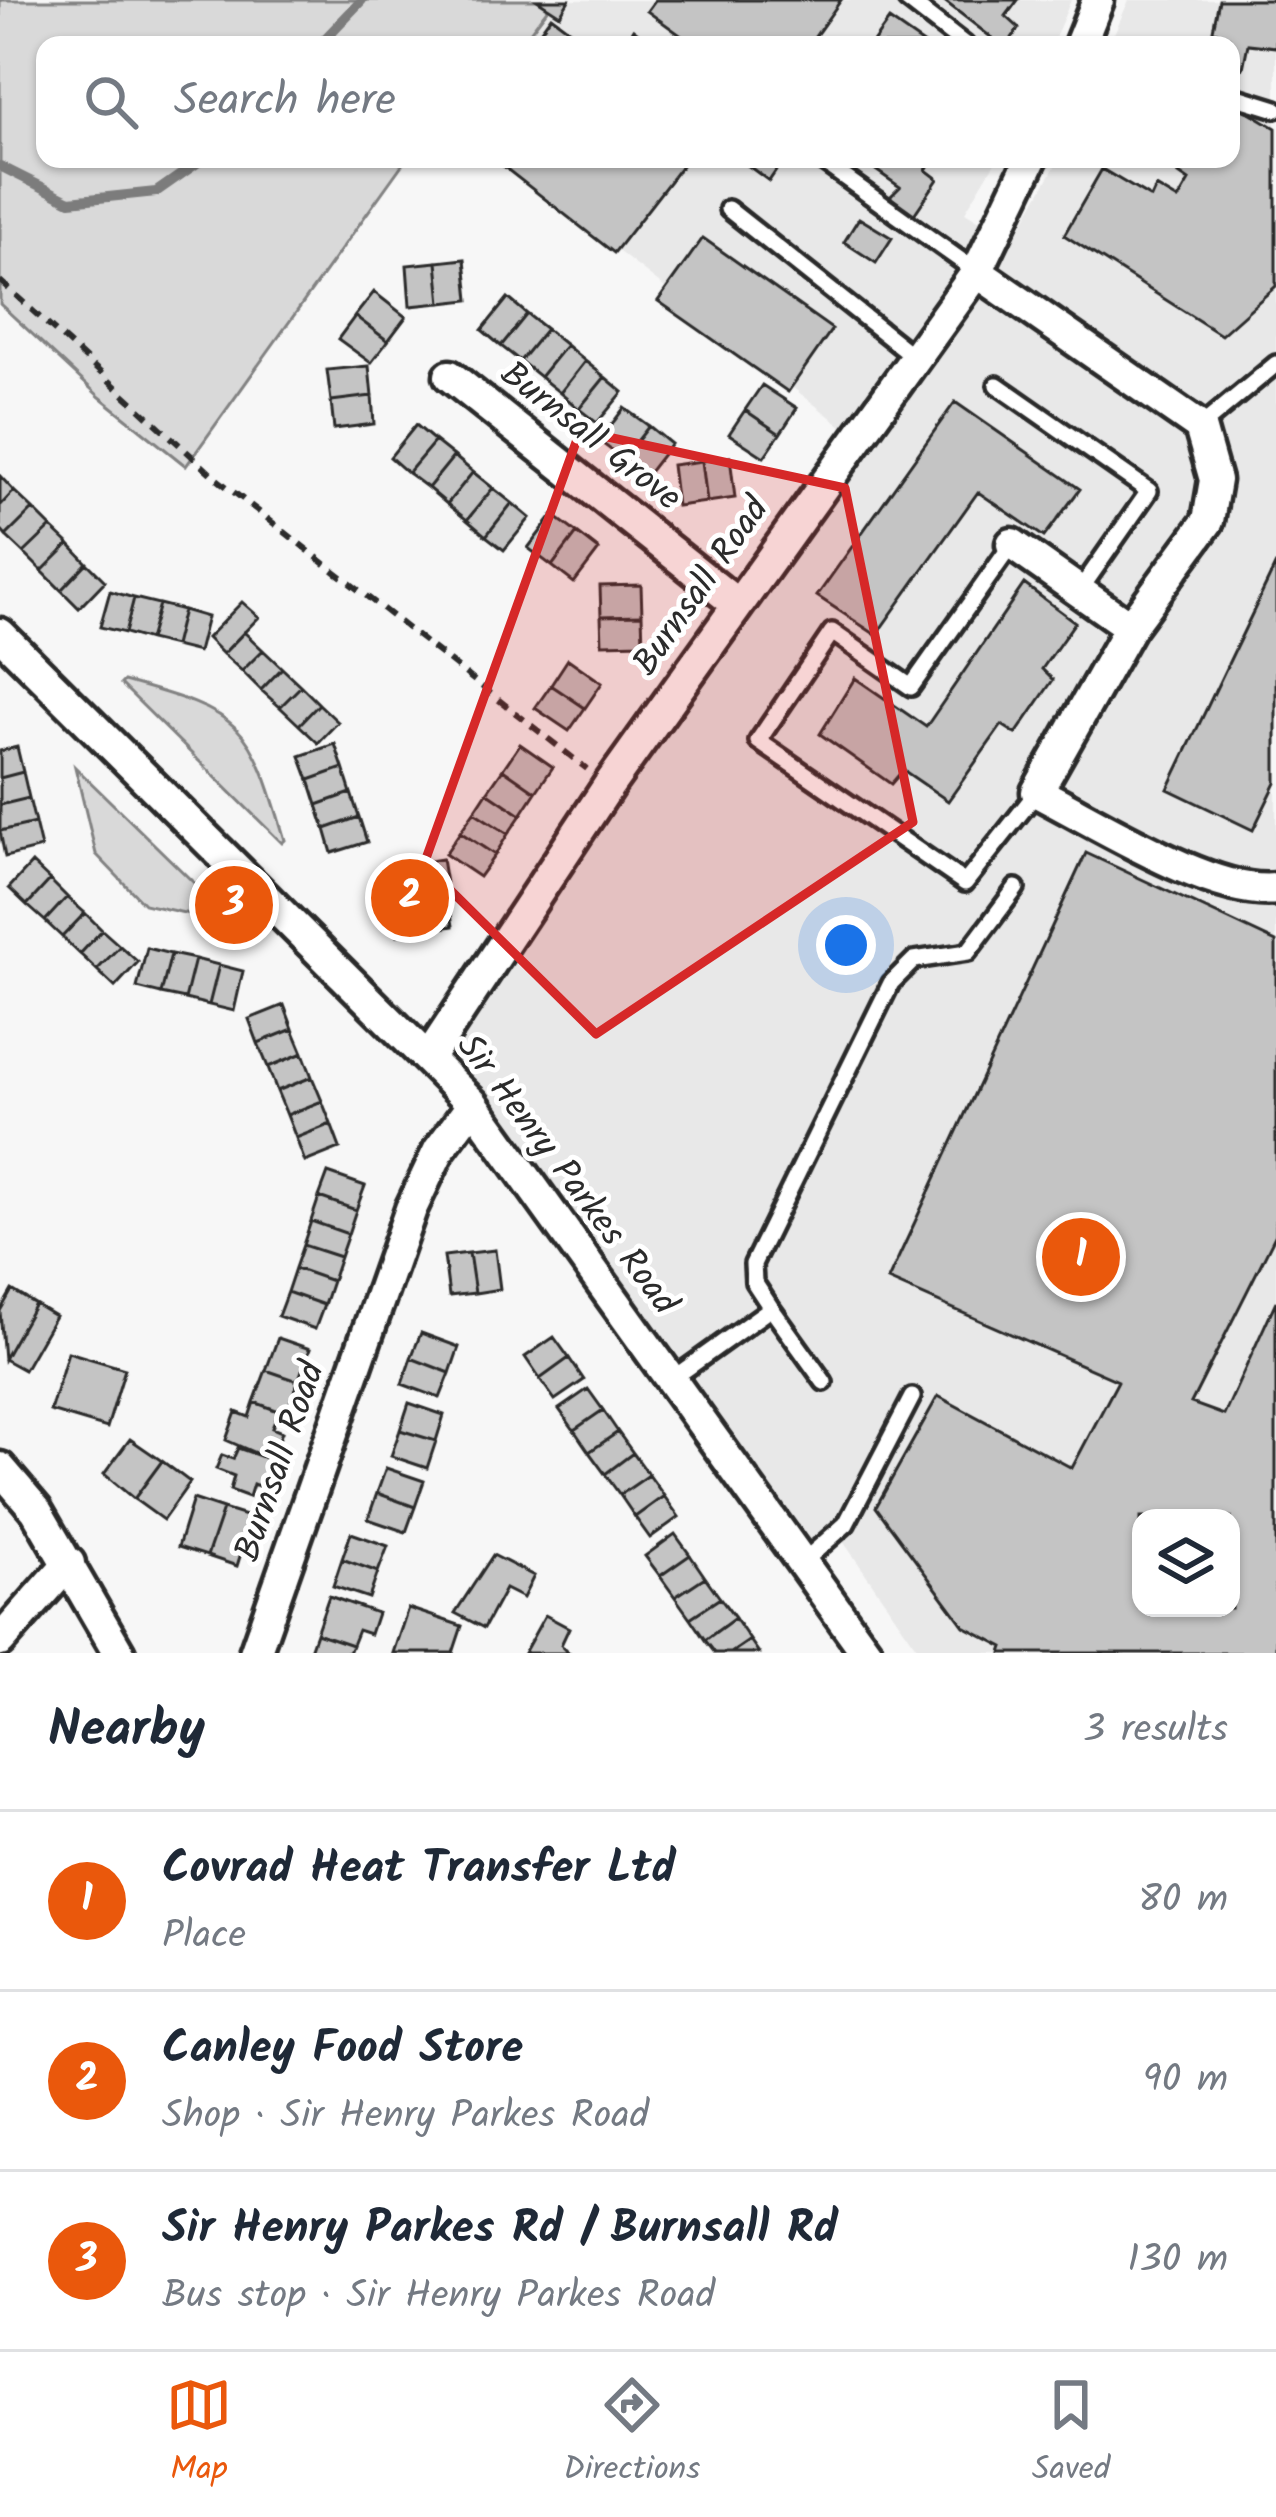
<!DOCTYPE html>
<meta charset="utf-8">
<style>
body{margin:0;font-family:Kalam,sans-serif;background:#f6f6f7;color:#1f2937}
.controls{position:absolute;right:36px;bottom:36px;display:grid;overflow:hidden;border-radius:24px;box-shadow:0 3px 9px #0004}
.controls button{width:108px;height:108px;display:grid;place-items:center;padding:0;border:0;border-bottom:3px solid #e0e1e3;background:#fff;color:#1f2937;font:60px sans-serif}
.you{position:absolute;left:846px;top:945px;width:42px;height:42px;margin:-30px;border:9px solid #fff;border-radius:50%;background:#1a73e8;box-shadow:0 0 0 18px #1a73e833}
.badge{display:grid;place-items:center;width:78px;height:78px;border-radius:50%;background:#ea580c;color:#fff;font-size:39px;font-weight:700}
.pin{position:absolute;translate:-50% -50%;border:6px solid #fff;box-shadow:0 3px 12px #0006}
.list{margin:0;padding:0;list-style:none}
h2{display:flex;justify-content:space-between;align-items:center;height:156px;margin:0;padding:0 48px;font-size:51px}
h2 small{font-size:39px;font-weight:400;color:#747a83}
.list li{display:grid;grid-template-columns:78px 1fr auto;gap:36px;align-items:center;box-sizing:border-box;height:180px;padding:0 48px;border-top:3px solid #e0e1e3}
.list b{display:block;font-size:45px;white-space:nowrap}
.list p{margin:0;font-size:39px;white-space:nowrap;color:#747a83}
.list em{font-size:39px;font-style:normal;color:#747a83}
.icon{flex:none;width:66px;height:66px;fill:none;stroke:currentColor;stroke-width:2;stroke-linecap:round;stroke-linejoin:round}
.map{position:relative;flex:none;width:1276px;height:1653px;overflow:hidden}
.search{position:absolute;background:#fff;box-shadow:0 3px 9px #0004;left:36px;right:36px;top:36px;height:132px;display:flex;align-items:center;gap:30px;box-sizing:border-box;padding:0 42px;border-radius:24px;color:#747a83;font-size:45px}
.sheet{height:696px;background:#fff}
nav{display:flex;justify-content:space-around;align-items:center;box-sizing:border-box;height:168px;border-top:3px solid #e0e1e3;background:#fff;font-size:33px;color:#747a83}
nav a{display:grid;justify-items:center;gap:6px}
nav .on{color:#ea580c}
.map>svg:first-child{display:block}
</style>
<div class="map">
<svg width="1276" height="1653" viewBox="0 0 1276 1653">
<rect width="100%" height="100%" fill="#f7f7f7"/>
<filter id="ink" filterUnits="userSpaceOnUse"><feTurbulence type="fractalNoise" baseFrequency=".00833" numOctaves="2"/><feDisplacementMap in="SourceGraphic" scale="24" xChannelSelector="R" yChannelSelector="G"/><feConvolveMatrix kernelMatrix="1 2 1 2 8 2 1 2 1" color-interpolation-filters="sRGB"/></filter>
<g filter="url(#ink)">
<path fill="#e8e8e8" fill-rule="evenodd" d="M542,0H1071L1052,45H520L549,7Z
M1129,0H1276V1653H921L840,1537L804,1561L429,1057L856,437L500,159H997L965,212L1013,241L1059,159H1231V45H1109ZM1141,1518H1231V1608H1141Z"/>
<path fill="#d9d9d9" stroke="#828282" stroke-width="3" d="M0,0H542L549,7L520,45H45V159H406L186,466L100,397L0,304Z
M124,681C244,714 250,721 285,840L282,843L121,684Z
M75,767L232,920L229,923L144,904L96,854Z"/>
<g fill="none" stroke-linecap="round" stroke-linejoin="round">
<path stroke="#7b7b7b" stroke-width="10" d="M319,45L362,0
M0,166L70,201L156,192L203,159"/>
</g>
<path fill="#c4c4c4" stroke="#2b2b2b" stroke-width="3" fill-rule="evenodd" d="M537,0H569L560,15Z
M655,0H841L809,45H694L647,11Z
M943,0H1018L1006,16L1019,28L1007,45H1001Z
M1219,0H1276V47L1248,44L1243,68L1235,74L1229,38L1213,30Z
M551,16L590,45H530Z
M889,20L925,45H871Z
M633,29L654,45H623Z
M1231,101L1276,128V286L1221,335L1064,235L1102,169L1151,198L1156,187L1178,200L1189,181L1179,174L1189,159H1231Z
M494,159H687L614,253Z
M739,159H784L769,181Z
M860,159H933L926,170L938,179L913,216L890,197L900,187Z
M859,218L892,238L876,263L844,242Z
M703,238L832,329L788,392L658,301Z
M465,259L469,300L441,303L437,262Z
M437,262L441,303L410,306L407,265Z
M374,292L406,317L388,341L355,316Z
M508,298L527,314L501,346L482,330Z
M527,314L546,329L520,361L501,346Z
M355,316L388,341L371,363L338,339Z
M546,329L566,345L540,377L520,361Z
M566,345L585,361L560,393L540,377Z
M585,361L605,377L579,409L560,393Z
M369,366L372,396L331,401L327,370Z
M605,377L623,392L597,423L579,409Z
M762,385L797,408L780,434L745,410Z
M372,396L374,424L334,429L331,401Z
M955,402L1080,489L1044,537L978,492L876,635L817,596Z
M624,408L649,426L623,459L599,441Z
M745,410L780,434L764,457L729,434Z
M416,425L435,441L408,473L390,457Z
M649,426L671,444L646,476L623,459Z
M435,441L454,456L428,488L408,473Z
M454,456L473,472L447,504L428,488Z
M730,457L735,498L707,502L702,461Z
M702,461L707,502L677,506L672,465Z
M473,472L493,488L467,520L447,504Z
M0,476L14,491L0,506Z
M493,488L512,503L486,536L467,520Z
M14,491L33,509L6,536L0,529V506Z
M512,503L530,518L504,550L486,536Z
M33,509L51,527L24,553L6,536Z
M553,515L577,533L552,566L528,548Z
M51,527L69,544L42,571L24,553Z
M577,533L599,550L574,583L552,566Z
M69,544L87,563L61,590L42,571Z
M87,563L105,581L79,608L61,590Z
M1276,564V783L1253,830L1168,789Z
M1024,584L1075,622L1042,669L1053,680L1016,734L1002,725L948,801L903,770L891,784L820,734L855,678L926,727Z
M641,585L642,615L601,616L600,586Z
M110,591L134,598L125,633L100,627Z
M134,598L159,604L149,640L125,633Z
M242,602L259,617L223,654L207,638Z
M159,604L183,610L174,646L149,640Z
M183,610L207,617L198,652L174,646Z
M642,615L643,643L602,644L601,616Z
M244,632L263,650L242,671L223,654Z
M263,650L282,668L261,690L242,671Z
M568,659L602,683L585,708L551,685Z
M282,668L301,686L280,707L261,690Z
M551,685L585,708L569,731L535,708Z
M301,686L319,704L299,725L280,707Z
M319,704L338,722L318,743L299,725Z
M335,744L343,768L309,780L300,756Z
M520,744L553,767L536,792L503,769Z
M17,747L23,772L0,778V751Z
M343,768L351,793L317,805L309,780Z
M503,769L536,792L521,815L487,792Z
M23,772L29,798L0,805V778Z
M487,792L521,815L508,834L474,812Z
M351,793L359,817L325,829L317,805Z
M29,798L35,823L0,831V805Z
M474,812L508,834L495,855L460,832Z
M359,817L367,842L332,853L325,829Z
M35,823L41,848L5,857L0,831Z
M460,832L495,855L479,877L445,854Z
M1086,853L1276,942V1234L1191,1403L1224,1415L1276,1301V1653H1002L1004,1647L964,1626L876,1507L938,1396L1072,1468L1118,1381L888,1280ZM1141,1518H1231V1608H1141Z
M442,859L453,926L429,930L418,863Z
M32,863L50,880L27,905L9,888Z
M418,863L429,930L398,935L393,867Z
M50,880L67,897L45,921L27,905Z
M67,897L85,913L62,937L45,921Z
M85,913L102,930L80,954L62,937Z
M102,930L120,946L97,970L80,954Z
M120,946L138,962L115,987L97,970Z
M147,948L171,954L161,994L137,988Z
M171,954L195,959L185,999L161,994Z
M195,959L219,965L209,1005L185,999Z
M219,965L243,971L234,1011L209,1005Z
M284,1005L293,1029L258,1043L249,1019Z
M293,1029L303,1053L268,1067L258,1043Z
M303,1053L312,1077L277,1091L268,1067Z
M312,1077L322,1101L287,1115L277,1091Z
M322,1101L331,1124L296,1138L287,1115Z
M331,1124L340,1148L305,1162L296,1138Z
M328,1173L365,1186L356,1210L319,1197Z
M319,1197L356,1210L348,1234L311,1221Z
M311,1221L348,1234L340,1257L303,1245Z
M303,1245L340,1257L332,1281L295,1268Z
M495,1250L500,1289L475,1293L469,1253Z
M469,1253L475,1293L449,1296L444,1256Z
M295,1268L332,1281L324,1305L287,1292Z
M12,1290L35,1304L4,1359L0,1311Z
M287,1292L324,1305L315,1329L278,1316Z
M35,1304L55,1316L24,1370L4,1359Z
M421,1333L459,1347L450,1373L411,1358Z
M554,1337L569,1358L540,1379L525,1357Z
M278,1338L310,1349L298,1381L266,1370Z
M68,1352L125,1369L107,1428L50,1411Z
M411,1358L450,1373L440,1398L402,1384Z
M569,1358L584,1380L555,1400L540,1379Z
M266,1370L298,1381L286,1414L254,1402Z
M588,1389L603,1410L574,1430L559,1409Z
M254,1402L279,1411L272,1428L282,1432L271,1460L226,1440L236,1412L249,1417Z
M409,1403L444,1415L436,1441L400,1430Z
M603,1410L618,1432L589,1452L574,1430Z
M400,1430L436,1441L427,1468L391,1456Z
M618,1432L633,1453L605,1474L589,1452Z
M130,1439L162,1461L134,1499L104,1474Z
M238,1448L271,1460L261,1487L253,1484L249,1497L230,1490L234,1476L216,1469L222,1455L233,1459Z
M633,1453L649,1475L620,1495L605,1474Z
M162,1461L190,1482L163,1520L134,1499Z
M386,1468L424,1481L415,1507L377,1493Z
M649,1475L664,1496L635,1517L620,1495Z
M377,1493L415,1507L406,1532L368,1519Z
M664,1496L679,1517L650,1538L635,1517Z
M193,1499L223,1509L207,1556L178,1547Z
M223,1509L252,1518L237,1566L207,1556Z
M351,1533L388,1546L378,1572L342,1559Z
M675,1534L690,1555L660,1576L645,1556Z
M493,1555L534,1576L523,1598L505,1589L484,1628L455,1613Z
M690,1555L705,1577L675,1597L660,1576Z
M342,1559L378,1572L369,1598L333,1586Z
M705,1577L720,1598L690,1618L675,1597Z
M329,1596L377,1613L370,1634L358,1630L352,1645L316,1633Z
M720,1598L735,1618L705,1640L690,1618Z
M408,1608L462,1626L453,1653H393Z
M545,1615L569,1628L561,1645L569,1653H524Z
M735,1618L750,1640L731,1653H715L705,1640Z
M316,1633L352,1645L349,1653H309Z
M750,1640L759,1653H731Z"/>
<g fill="none" stroke-linecap="round" stroke-linejoin="round">
<defs>
<path id="lane" d="M907,0L965,45
M1231,95L1276,109
M819,159L977,272
M728,209L913,356
M997,385L1149,491L1080,590
M1200,427L1276,364
M1012,544L911,687L832,632L758,741L965,883L1037,792
M771,1308L754,1282L753,1264L891,983L914,960L968,952L1016,888
M672,1379L771,1308L824,1382
M804,1561L846,1524L912,1397"/>
<path id="street" d="M1080,45L1098,0
M977,272L1200,427L1215,480L1208,521L1130,627L1037,792C1095,821 1214,897 1276,889
M450,376L738,605
M1012,544L1130,627
M0,634L473,1104L867,1653
M429,1057L609,785L977,272L1031,159
M0,1468L36,1510L119,1653
M0,1641L69,1563
M255,1653L411,1209L439,1150L473,1104"/>
</defs>
<use href="#lane" stroke="#2b2b2b" stroke-width="24"/>
<use href="#street" stroke="#2b2b2b" stroke-width="39"/>
<path stroke="#2b2b2b" stroke-width="6" stroke-dasharray="12 9" stroke-linecap="butt" d="M0,281L217,479L587,769"/>
<use href="#lane" stroke="#fff" stroke-width="15"/>
<use href="#street" stroke="#fff" stroke-width="30"/>
</g>
</g>
<path fill="#d62828" fill-opacity="0.2" stroke="#d62828" stroke-width="9" stroke-linejoin="round" d="M580,431L845,488L913,822L596,1034L424,864Z"/>
<g text-anchor="middle" dominant-baseline="central" stroke-width="10" stroke-linejoin="round" paint-order="stroke">
<g font-size="36" fill="#2b2b2b" stroke="#fff">
<text transform="translate(590 437) rotate(38)">Burnsall Grove</text>
<text transform="translate(702 587) rotate(-55)">Burnsall Road</text>
<text transform="translate(566 1175) rotate(53)">Sir Henry Parkes Road</text>
<text transform="translate(281 1462) rotate(-71)">Burnsall Road</text>
</g>
</g>
</svg>
<div class="controls">
<button><svg class="icon" aria-label="layers" viewBox="0 0 24 24"><path d="M12 4l9 5-9 5-9-5zM3 14l9 5 9-5"/></svg></button>
</div>
<div class="you"></div>
<div class="pin badge" style="left:1081px;top:1257px">1</div>
<div class="pin badge" style="left:410px;top:898px">2</div>
<div class="pin badge" style="left:234px;top:905px">3</div>
<div class="search"><svg class="icon" aria-label="search" viewBox="0 0 24 24"><circle cx="10" cy="10" r="6"/><path d="M15 15l6 6"/></svg>Search here</div>
</div>
<section class="sheet">
<h2>Nearby<small>3 results</small></h2>
<ul class="list">
<li><span class="badge">1</span><div><b>Covrad Heat Transfer Ltd</b><p>Place</p></div><em>80 m</em></li>
<li><span class="badge">2</span><div><b>Canley Food Store</b><p>Shop · Sir Henry Parkes Road</p></div><em>90 m</em></li>
<li><span class="badge">3</span><div><b>Sir Henry Parkes Rd / Burnsall Rd</b><p>Bus stop · Sir Henry Parkes Road</p></div><em>130 m</em></li>
</ul>
</section>
<nav>
<a class="on"><svg class="icon" aria-label="map" viewBox="0 0 24 24"><path d="M3 6l6-2 6 2 6-2v14l-6 2-6-2-6 2zM9 4v14M15 6v14"/></svg>Map</a>
<a><svg class="icon" aria-label="directions" viewBox="0 0 24 24"><path d="M12 3l9 9-9 9-9-9zM9 14v-3h6M13 9l2 2-2 2"/></svg>Directions</a>
<a><svg class="icon" aria-label="saved" viewBox="0 0 24 24"><path d="M7 4h10v16l-5-4-5 4z"/></svg>Saved</a>
</nav>
